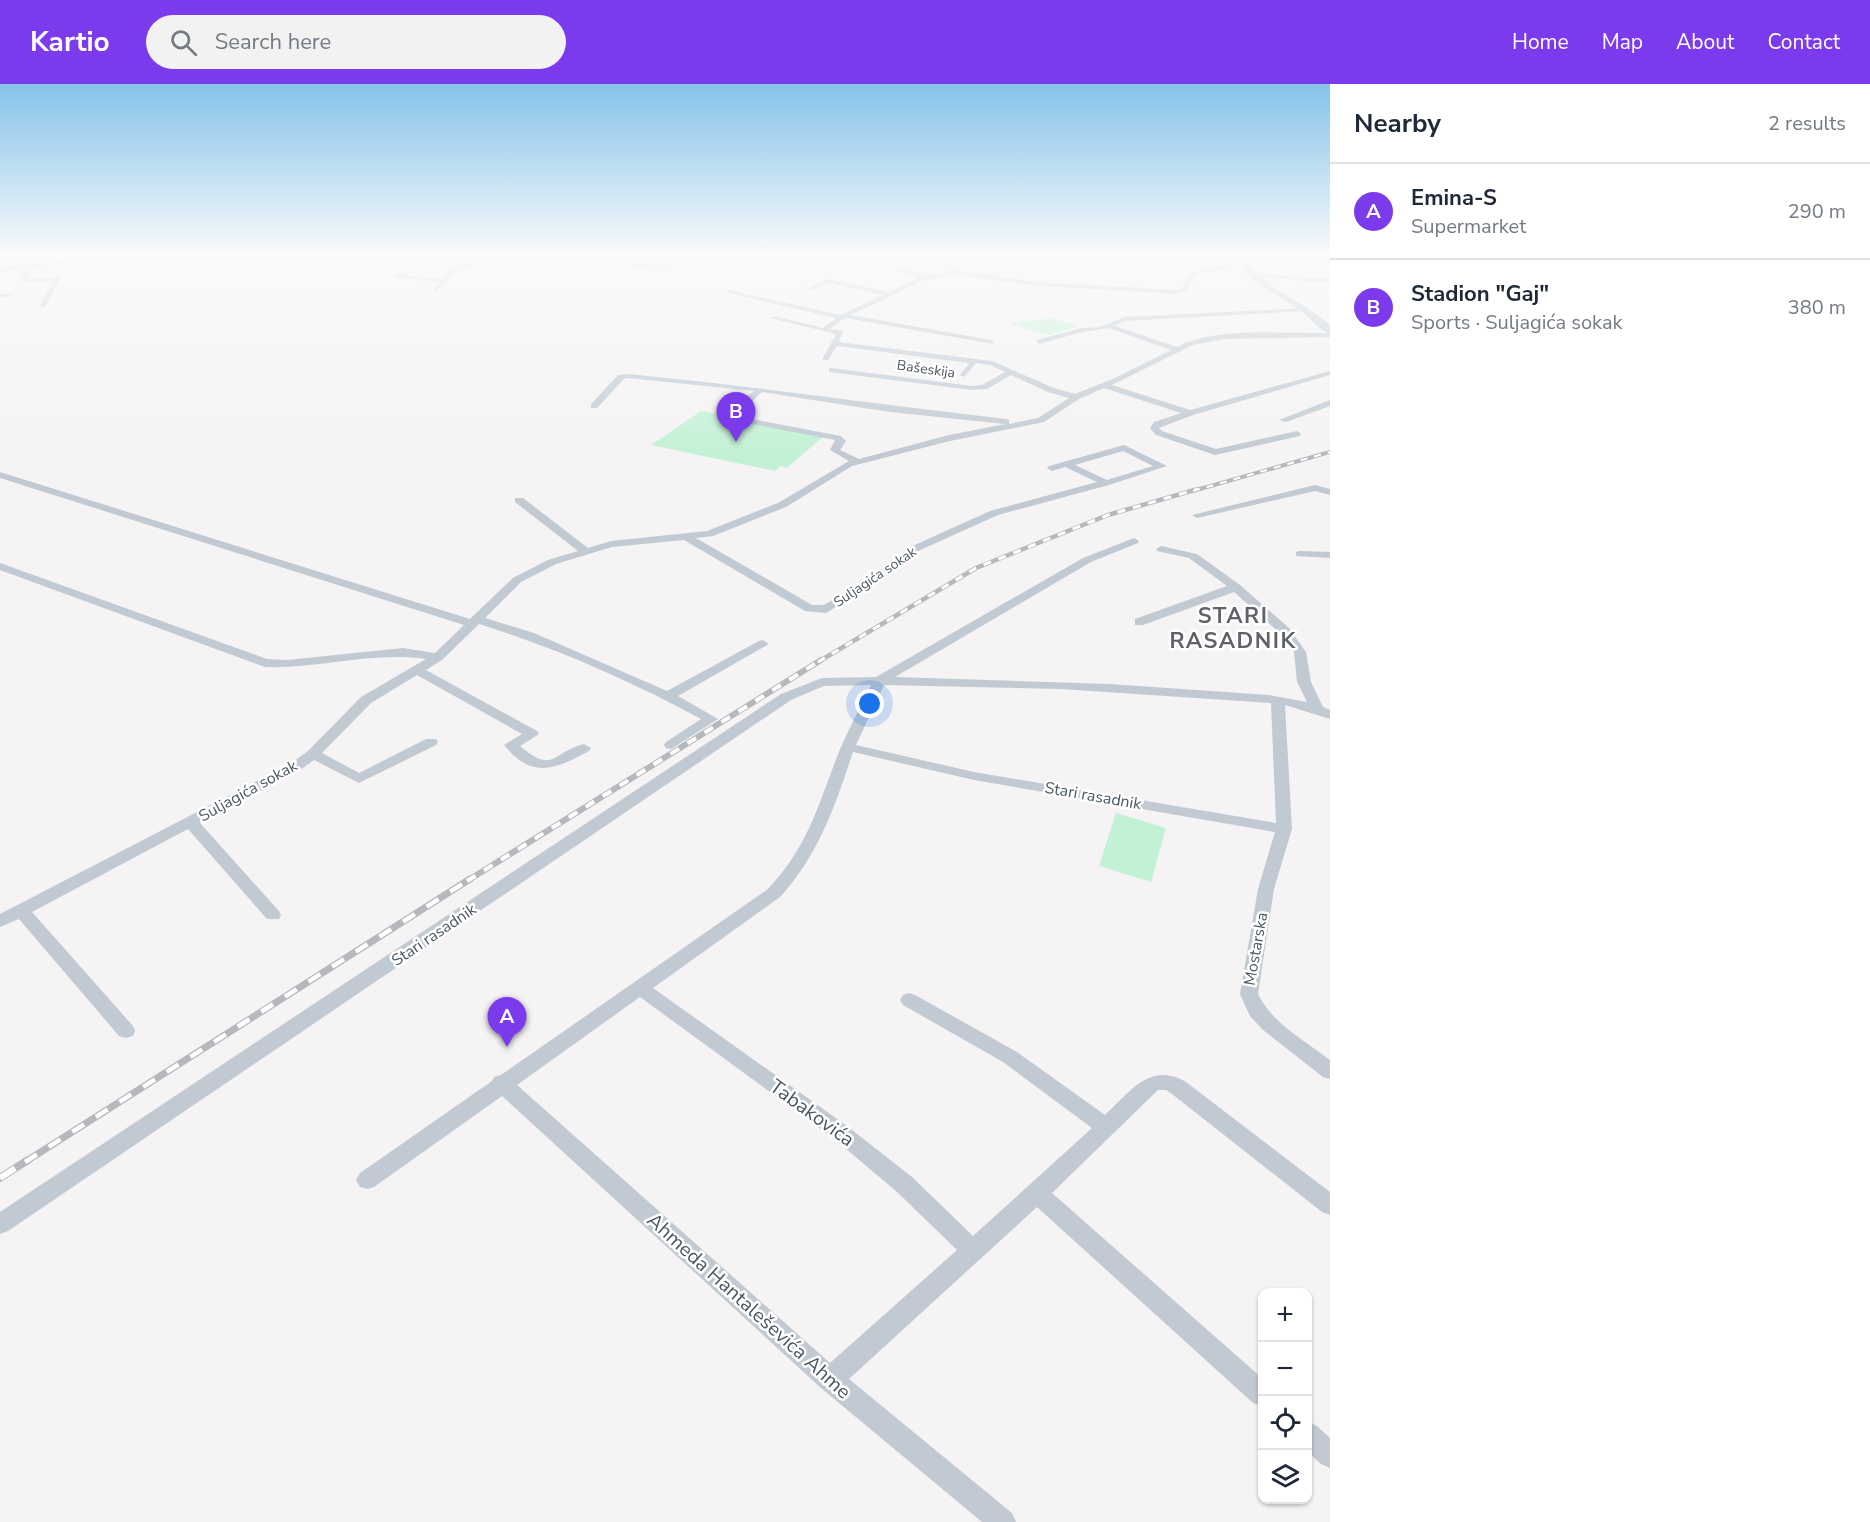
<!DOCTYPE html>
<meta charset="utf-8">
<style>
body{margin:0;font-family:"Nunito Sans",sans-serif;background:#f2f2f3;color:#1f2937}
.controls{position:absolute;right:18px;bottom:18px;display:grid;overflow:hidden;border-radius:12px;box-shadow:0 2px 4px #0004}
.controls button{width:54px;height:54px;display:grid;place-items:center;padding:0;border:0;border-bottom:2px solid #e0e1e3;background:#fff;color:#1f2937;font:30px sans-serif}
.you{position:absolute;left:870px;top:620px;width:21px;height:21px;margin:-15px;border:4px solid #fff;border-radius:50%;background:#1a73e8;box-shadow:0 0 0 9px #1a73e833}
.badge{display:grid;place-items:center;width:39px;height:39px;border-radius:50%;background:#7c3aed;color:#fff;font-size:20px;font-weight:700}
.pin{position:absolute;translate:-50% -50px;filter:drop-shadow(0 2px 3px #0008)}
.pin::after{content:'';position:absolute;top:32px;width:21px;height:18px;background:inherit;clip-path:polygon(0 0,100% 0,50% 100%)}
.list{margin:0;padding:0;list-style:none}
h2{display:flex;justify-content:space-between;align-items:center;height:78px;margin:0;padding:0 24px;font-size:26px}
h2 small{font-size:20px;font-weight:400;color:#747a83}
.list li{display:grid;grid-template-columns:39px 1fr auto;gap:18px;align-items:center;box-sizing:border-box;height:96px;padding:0 24px;border-top:2px solid #e0e1e3}
.list b{display:block;font-size:22px;white-space:nowrap}
.list p{margin:0;font-size:20px;white-space:nowrap;color:#747a83}
.list em{font-size:20px;font-style:normal;color:#747a83}
.icon{flex:none;width:33px;height:33px;fill:none;stroke:currentColor;stroke-width:2;stroke-linecap:round;stroke-linejoin:round}
.map{position:relative;flex:none;width:1330px;height:1438px;overflow:hidden}
header{display:flex;align-items:center;gap:36px;box-sizing:border-box;height:84px;padding:0 30px;background:#7c3aed;color:#fff}
header strong{font-size:28px}
nav{display:flex;gap:33px;margin-inline-start:auto;font-size:21px}
.search{width:420px;height:54px;background:#f2f2f3;display:flex;align-items:center;gap:15px;box-sizing:border-box;padding:0 21px;border-radius:33px;color:#747a83;font-size:22px}
main{display:flex}
aside{flex:1;background:#fff}
.map>svg:first-child{display:block}
</style>
<header>
<strong>Kartio</strong>
<div class="search"><svg class="icon" aria-label="search" viewBox="0 0 24 24"><circle cx="10" cy="10" r="6"/><path d="M15 15l6 6"/></svg>Search here</div>
<nav><a>Home</a><a>Map</a><a>About</a><a>Contact</a></nav>
</header>
<main>
<div class="map">
<svg width="1330" height="1438" viewBox="0 0 1330 1438">
<rect width="100%" height="100%" fill="#f5f3f3"/>
<path fill="#c3f1d5" d="M1265,170H1285L1312,177L1323,170H1330V179L1290,177Z
M1050,234L1079,242L1049,251L1010,240C1025,235 1036,238 1050,234Z
M701,327L825,351L787,384L781,382L775,387L651,361Z
M1116,729L1166,744L1151,798L1099,782Z"/>
<g fill="none" stroke-linecap="round" stroke-linejoin="round">
<path fill="#c1cad2" fill-rule="evenodd" d="M110,170H124L33,184L27,195L57,193L60,195L46,222L43,224L40,222L53,197L21,198L26,184L0,188V184Z
M491,170H498L454,189L436,208L433,206L440,198L394,193L410,184L412,187L404,192L443,194L450,187L463,181L427,177L425,174L469,179Z
M525,170L655,181L665,180L678,172L673,170L686,172L669,183L655,185Z
M950,170H956L952,179L960,187L1038,198L1177,206L1182,205L1192,188L1241,178L1244,180L1196,190L1186,207L1177,210L1038,202L958,191L925,196L851,231L991,256L994,260L845,234L830,245L843,247L839,258L992,277L1054,304L1075,310L1115,294L1171,266L1109,244L1082,248L1039,260L1036,256L1082,244L1100,243L1124,233L1306,224L1308,227L1125,237L1115,242L1177,263C1218,242 1284,250 1330,249V253L1224,255L1193,261L1112,301L1190,326L1330,287V291L1193,331L1159,344L1162,347L1216,365L1297,347L1301,350L1300,352L1215,371L1156,351L1150,344L1154,338L1181,329L1104,304L1079,315L1044,338L950,357L852,382L786,423L713,452L696,454L812,521H824L886,483L908,464L990,427L1097,398L1065,383L1052,387L1047,384L1049,382L1124,361L1167,382L1109,401L998,431L916,468L894,487L826,529L805,527L684,456L612,463L556,480L521,498L485,534L534,549L667,607L759,557L763,556L769,560L678,612L718,635L671,665L666,664L664,661L666,658L701,635C631,597 556,564 479,540L442,576L426,586L537,647L539,650L520,662C554,691 552,668 584,660L591,664L589,667C556,685 532,696 504,661L522,650L417,591L371,619L322,669L359,689L426,655H436L438,658L436,661L359,699L314,676L300,686L200,739L279,827L281,831L279,835H267L188,745L32,828L133,942L135,947L133,952L126,954L119,952L19,835L0,843V830L290,680L308,667L361,613L426,575C372,567 319,585 265,583L0,486V479L267,575L287,576L403,564L435,569L464,541L0,394V388L470,535L513,494L548,476L578,467L515,418V414H523L588,464L611,457L707,447L778,419L849,377L830,366L835,356L726,335V331L754,307L628,294L624,295L597,324H591V320L618,291L628,290C754,302 880,321 1006,335L1009,336V340L1038,334L1069,314L1048,308L1011,291L987,305L972,306L829,288V284H832L972,302L982,301L1005,288L990,281L976,279L964,293L960,291L969,279L837,262L828,276H822L836,250L770,234L774,232L823,244L836,234L725,208L728,206L841,231L883,211L829,199L809,207L807,204L828,195L889,208L920,193L894,186L896,181H900V184L929,191L953,188L946,179ZM762,308L890,328L1005,340L949,351L859,375L840,366L846,357L841,352L736,332ZM1123,367L1153,382L1107,396L1075,381Z
M1252,189L1330,195V199L1250,192Z
M0,210L14,211L0,214Z
M1330,316V322L1286,338L1279,336Z
M1315,401L1330,405V411L1315,407L1197,434L1192,431Z
M1134,454L1139,457L1138,459L1091,478L895,593L1109,600L1269,611L1307,618L1297,598L1294,568L1281,550L1234,508L1143,541H1135V535L1227,502L1189,474L1157,467L1156,465L1161,462L1197,470L1240,501L1289,544L1306,568L1311,598L1323,623L1330,626V635L1285,621L1292,745L1274,805L1258,910C1272,939 1305,957 1330,976V995L1323,993L1263,946L1250,932L1240,910L1258,805L1275,748L974,696L853,668C835,722 819,770 780,813L653,904L847,1042L912,1093L973,1152L1092,1044L1003,978L903,921L900,916L903,911L909,909L915,911L1017,968L1105,1031C1130,1008 1150,977 1186,998L1330,1108V1131L1322,1128L1172,1010L1166,1006H1158L1052,1109L1262,1294V1322L1253,1319L1037,1123L849,1295L1012,1429L1016,1438H982L821,1304L502,1012L374,1103L367,1105L360,1103L356,1096L360,1089L492,997L494,993L501,991L768,805C811,759 818,719 841,663C850,642 861,622 871,601L824,602L791,616L8,1147L0,1150V1128L781,610L822,594L876,593L1083,474ZM884,601L1061,605L1271,619L1276,739L974,688L856,661ZM640,913L833,1054L896,1107L957,1166L830,1279L517,1001Z
M1300,467L1330,468V474L1296,472V468Z
M1308,1338L1317,1342L1330,1354V1384L1321,1380L1308,1368Z"/>
<path fill="#c1cbd6" fill-rule="evenodd" d="M1233,170H1241C1260,203 1302,216 1330,241V250C1319,246 1310,234 1301,227C1276,209 1246,199 1233,170Z"/>
<defs>
<path id="rail-far4" d="M1193,407L1330,368"/>
<path id="rail-far3" d="M818,578L976,484L1108,431L1198,405"/>
<path id="rail-far2" d="M467,797L821,576"/>
<path id="rail-far1" d="M25,1078L470,795"/>
<path id="rail" d="M0,1094L28,1076"/>
</defs>
<use href="#rail-far4" stroke="#b5b8bd" stroke-width="4"/>
<use href="#rail-far3" stroke="#b5b8bd" stroke-width="4.5"/>
<use href="#rail-far2" stroke="#b5b8bd" stroke-width="6"/>
<use href="#rail-far1" stroke="#b5b8bd" stroke-width="7"/>
<use href="#rail" stroke="#b5b8bd" stroke-width="8"/>
<use href="#rail-far4" stroke="#fff" stroke-width="2" stroke-dasharray="7" stroke-linecap="butt"/>
<use href="#rail-far3" stroke="#fff" stroke-width="3" stroke-dasharray="8" stroke-linecap="butt"/>
<use href="#rail-far2" stroke="#fff" stroke-width="4" stroke-dasharray="10" stroke-linecap="butt"/>
<use href="#rail-far1" stroke="#fff" stroke-width="4.5" stroke-dasharray="14" stroke-linecap="butt"/>
<use href="#rail" stroke="#fff" stroke-width="6" stroke-dasharray="18" stroke-linecap="butt"/>
</g>
<linearGradient id="sky" x2="0" y2="1"><stop stop-color="#85c3ea"/><stop offset="0.46" stop-color="#fafafa"/><stop offset="1" stop-color="#fafafa" stop-opacity="0"/></linearGradient>
<rect width="1330" height="371" fill="url(#sky)"/>
<g text-anchor="middle" dominant-baseline="central" stroke-width="5" stroke-linejoin="round" paint-order="stroke">
<g font-size="14" fill="#4a5661" stroke="#fff">
<text transform="translate(926 285) rotate(8)">Bašeskija</text>
<text transform="translate(875 493) rotate(-34)">Suljagića sokak</text>
</g>
<g font-size="16" fill="#4a5661" stroke="#fff">
<text transform="translate(248 707) rotate(-29)">Suljagića sokak</text>
<text transform="translate(1093 712) rotate(10)">Stari rasadnik</text>
<text transform="translate(434 851) rotate(-34)">Stari rasadnik</text>
<text transform="translate(1256 865) rotate(-80)">Mostarska</text>
</g>
<g font-size="20" fill="#4a5661" stroke="#fff">
<text transform="translate(812 1029) rotate(36)">Tabakovića</text>
<text transform="translate(749 1222) rotate(42)">Ahmeda Hantaleševića Ahme</text>
</g>
<g font-size="22" font-weight="bold" letter-spacing="1.5" fill="#5f6368" stroke="#fff">
<text x="1233" y="532">STARI<tspan x="1233" dy="25">RASADNIK</tspan></text>
</g>
</g>
</svg>
<div class="controls">
<button>+</button>
<button>−</button>
<button><svg class="icon" aria-label="locate" viewBox="0 0 24 24"><circle cx="12" cy="12" r="6"/><path d="M12 2v4M12 18v4M2 12h4M18 12h4"/></svg></button>
<button><svg class="icon" aria-label="layers" viewBox="0 0 24 24"><path d="M12 4l9 5-9 5-9-5zM3 14l9 5 9-5"/></svg></button>
</div>
<div class="you"></div>
<div class="pin badge" style="left:507px;top:963px">A</div>
<div class="pin badge" style="left:736px;top:358px">B</div>
</div>
<aside>
<h2>Nearby<small>2 results</small></h2>
<ul class="list">
<li><span class="badge">A</span><div><b>Emina-S</b><p>Supermarket</p></div><em>290 m</em></li>
<li><span class="badge">B</span><div><b>Stadion &quot;Gaj&quot;</b><p>Sports · Suljagića sokak</p></div><em>380 m</em></li>
</ul>
</aside>
</main>
